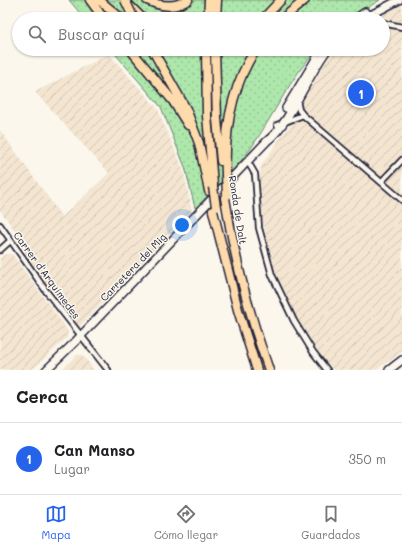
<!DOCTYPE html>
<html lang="es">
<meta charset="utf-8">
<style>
body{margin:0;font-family:Mali,sans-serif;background:#f2f2f2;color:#202124}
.you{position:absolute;left:182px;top:225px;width:14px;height:14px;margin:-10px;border:3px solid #fff;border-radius:50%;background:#1a73e8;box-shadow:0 0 0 6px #1a73e833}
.badge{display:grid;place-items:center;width:26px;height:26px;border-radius:50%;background:#2563eb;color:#fff;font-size:13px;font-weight:700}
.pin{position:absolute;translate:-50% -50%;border:2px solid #fff;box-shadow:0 1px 4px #0006}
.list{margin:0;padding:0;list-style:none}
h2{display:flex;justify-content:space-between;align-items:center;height:52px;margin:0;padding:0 16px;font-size:17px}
h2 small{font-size:13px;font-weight:400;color:#757577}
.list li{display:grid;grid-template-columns:26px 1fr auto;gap:12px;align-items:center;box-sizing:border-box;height:72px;padding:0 16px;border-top:1px solid #e0e0e0}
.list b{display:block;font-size:15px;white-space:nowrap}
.list p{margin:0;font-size:13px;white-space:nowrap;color:#757577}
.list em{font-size:13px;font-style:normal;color:#757577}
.icon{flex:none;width:22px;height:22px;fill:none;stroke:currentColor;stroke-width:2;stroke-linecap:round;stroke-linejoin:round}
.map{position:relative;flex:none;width:402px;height:370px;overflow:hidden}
.search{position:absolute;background:#fff;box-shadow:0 1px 3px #0004;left:12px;right:12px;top:12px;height:44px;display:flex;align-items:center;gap:10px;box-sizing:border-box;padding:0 14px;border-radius:22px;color:#757577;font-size:15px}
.sheet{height:124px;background:#fff}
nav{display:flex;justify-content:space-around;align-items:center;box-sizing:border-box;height:56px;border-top:1px solid #e0e0e0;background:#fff;font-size:11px;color:#757577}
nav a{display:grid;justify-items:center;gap:2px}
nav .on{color:#2563eb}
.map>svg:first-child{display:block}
</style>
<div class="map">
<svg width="402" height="370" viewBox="0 0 402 370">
<defs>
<pattern id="industrial-furrows" width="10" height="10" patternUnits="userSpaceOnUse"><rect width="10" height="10" fill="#f3e5d0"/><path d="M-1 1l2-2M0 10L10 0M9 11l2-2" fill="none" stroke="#d0c4b4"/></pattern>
<pattern id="grass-dots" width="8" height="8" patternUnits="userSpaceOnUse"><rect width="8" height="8" fill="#aee7ab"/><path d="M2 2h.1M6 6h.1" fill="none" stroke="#95c694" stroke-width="1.8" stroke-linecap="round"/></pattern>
</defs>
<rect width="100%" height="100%" fill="#fbf7ec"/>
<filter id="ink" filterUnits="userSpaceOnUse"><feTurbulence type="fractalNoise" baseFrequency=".025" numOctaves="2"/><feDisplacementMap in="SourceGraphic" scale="8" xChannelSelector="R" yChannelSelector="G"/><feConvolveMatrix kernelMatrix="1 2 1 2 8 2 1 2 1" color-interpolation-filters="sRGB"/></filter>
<g filter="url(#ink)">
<path fill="url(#industrial-furrows)" d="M402,3V352L376,370H333L316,349L295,315L273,266L261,214L259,188L261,166L289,126L326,61L332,54L337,49H383V19H369Z
M109,54L157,108L183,169L192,211L79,327L23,254L27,247L0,210V130L62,217L109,173L35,92Z
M5,254H12L68,331L67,338L32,370H0V259Z
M77,355H83L94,370H61Z"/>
<path fill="url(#grass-dots)" stroke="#688473" d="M69,0H380L349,19H85Z
M111,49H317C290,78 274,115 251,148C235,170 215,189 195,208L185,167L161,107Z"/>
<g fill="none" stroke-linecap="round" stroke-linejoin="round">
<defs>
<path id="street" d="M383,23L402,27
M297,101L299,110L303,115L402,200
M277,125L303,115
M248,162L255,174L259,228L272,275L294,321L313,352L327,370
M381,182L402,160
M0,225L46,291L108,370
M0,250L10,241"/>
<path id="secondary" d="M355,19L365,12
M363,19L399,0
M286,108L317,57
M46,370L74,343L267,141C290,124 308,74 328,49
M389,370L402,360"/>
<path id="highway" d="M90,0L104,19
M99,0L122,19
M147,0C161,7 175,8 188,0
M127,3L143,19
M208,19L209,0
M216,19L217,0
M263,19L281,0
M282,19L305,0
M130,49L173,101L188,125
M152,49L186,109L199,143L209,191
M206,49L207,116L213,184
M215,49L217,119L221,161
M226,175C224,130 231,87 256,49
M225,198C234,256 249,314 269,370
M213,211L238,310L257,370"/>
</defs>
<use href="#street" stroke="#22223b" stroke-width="8"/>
<use href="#secondary" stroke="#22223b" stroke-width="10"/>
<use href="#highway" stroke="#22223b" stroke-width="11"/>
<use href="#street" stroke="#fbf7ec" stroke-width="4.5"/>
<use href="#secondary" stroke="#fbf7ec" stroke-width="7"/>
<use href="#highway" stroke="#fedbac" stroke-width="8"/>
<defs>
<path id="highway-bridge" d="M125,0L134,19
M226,175L227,195
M213,187L216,207"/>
</defs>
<use href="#highway-bridge" stroke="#22223b" stroke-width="11" stroke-linecap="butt"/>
<use href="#highway-bridge" stroke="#fedbac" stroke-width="8"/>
</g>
</g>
<g text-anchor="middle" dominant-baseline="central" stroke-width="3" stroke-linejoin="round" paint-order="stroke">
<g font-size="10" fill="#22223b" stroke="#fbf7ec">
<text transform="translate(238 210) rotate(81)">Ronda de Dalt</text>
<text transform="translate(133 267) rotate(-46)">Carretera del Mig</text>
<text transform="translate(47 275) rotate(54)">Carrer d'Arquímedes</text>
</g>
</g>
</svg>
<div class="you"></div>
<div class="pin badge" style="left:361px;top:93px">1</div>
<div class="search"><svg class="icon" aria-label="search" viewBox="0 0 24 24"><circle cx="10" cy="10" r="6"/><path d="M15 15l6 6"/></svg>Buscar aquí</div>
</div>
<section class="sheet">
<h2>Cerca<small></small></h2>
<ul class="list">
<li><span class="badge">1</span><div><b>Can Manso</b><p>Lugar</p></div><em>350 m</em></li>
</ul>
</section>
<nav>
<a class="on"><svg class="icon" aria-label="map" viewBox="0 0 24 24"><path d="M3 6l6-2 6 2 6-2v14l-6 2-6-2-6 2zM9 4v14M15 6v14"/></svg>Mapa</a>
<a><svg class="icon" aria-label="directions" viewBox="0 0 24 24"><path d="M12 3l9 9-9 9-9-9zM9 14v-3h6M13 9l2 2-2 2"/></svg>Cómo llegar</a>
<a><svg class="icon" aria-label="saved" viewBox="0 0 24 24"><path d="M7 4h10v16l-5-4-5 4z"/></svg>Guardados</a>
</nav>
